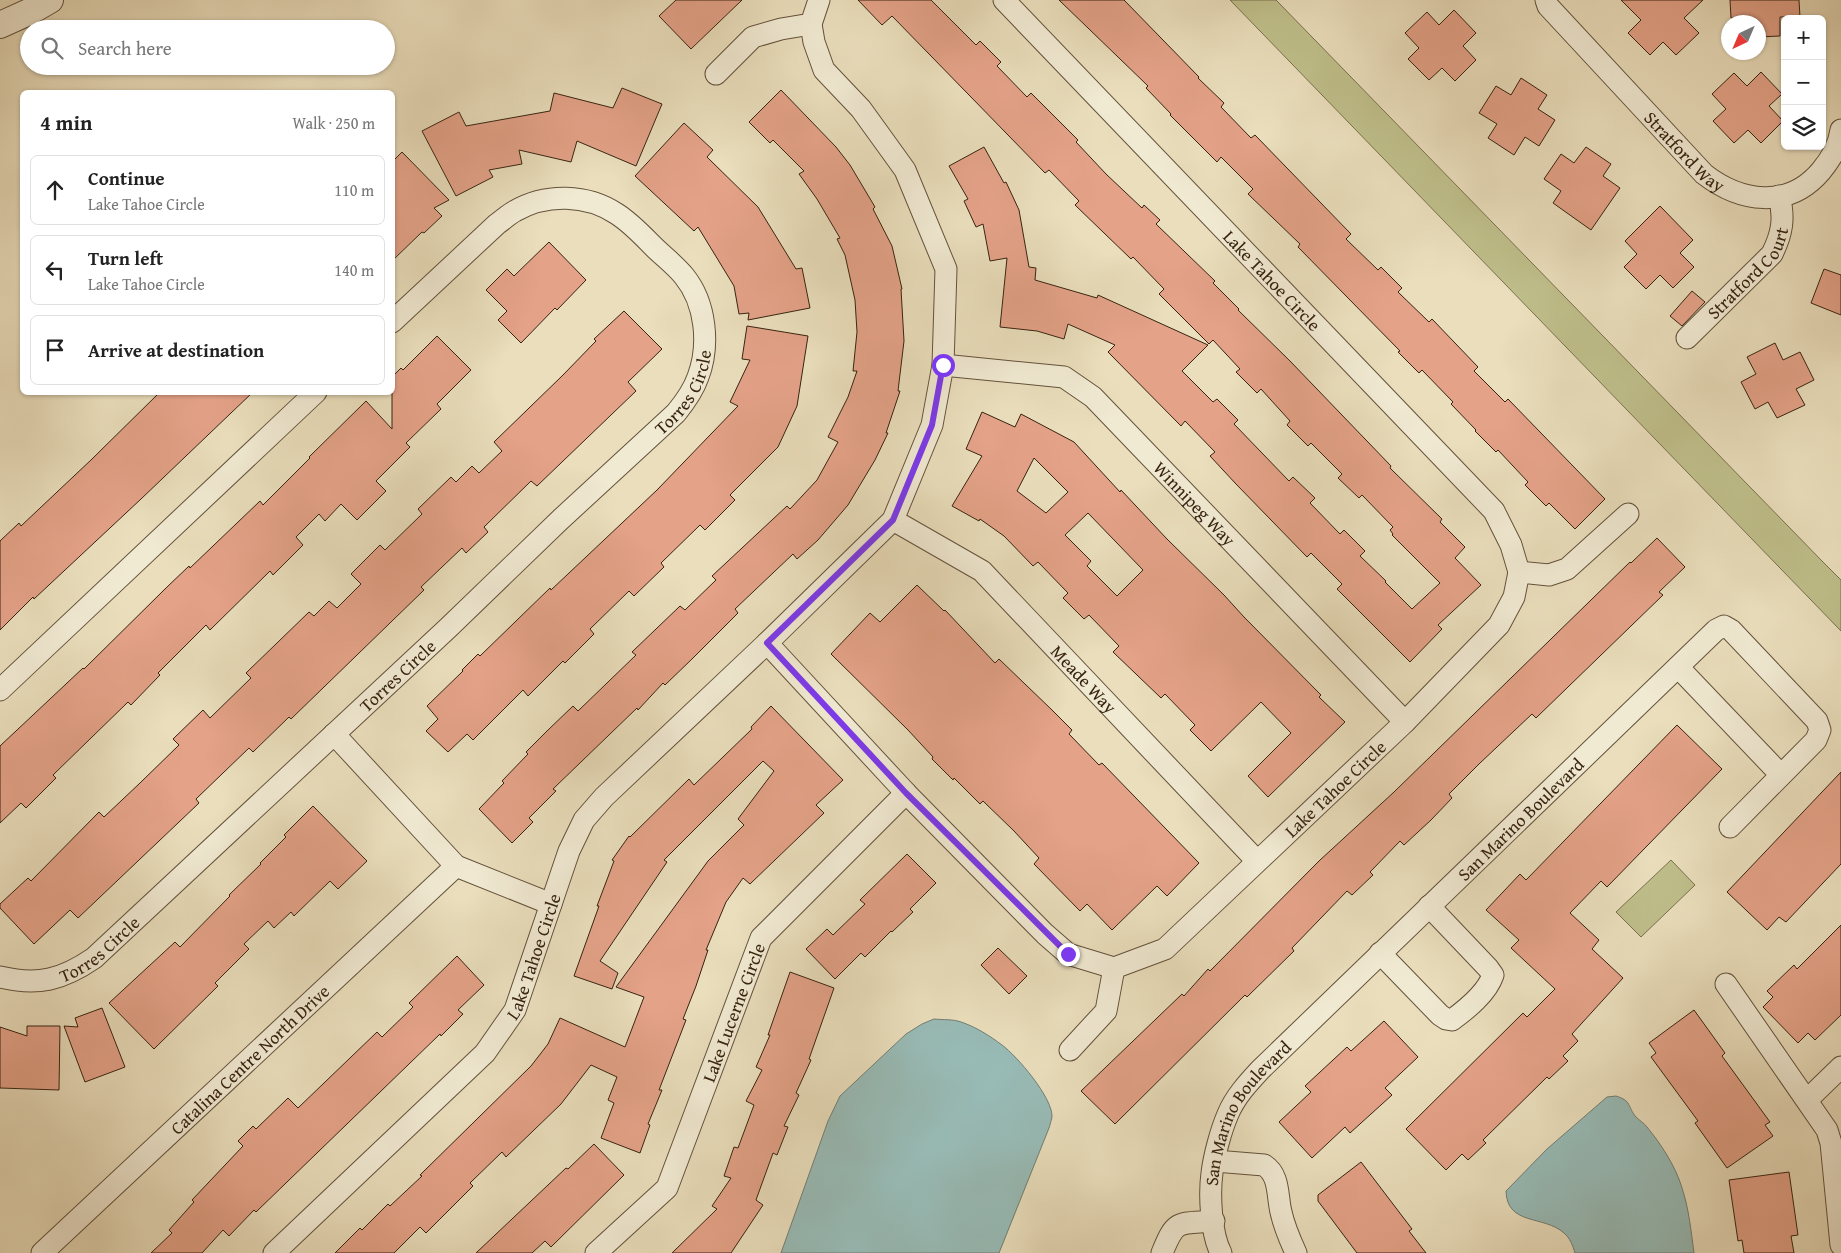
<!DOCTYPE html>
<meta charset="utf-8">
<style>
body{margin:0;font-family:"Gentium Book Plus",serif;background:#f2f2f2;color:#222}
.controls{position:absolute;right:15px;top:15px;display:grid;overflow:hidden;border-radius:8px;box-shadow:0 1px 4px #0004}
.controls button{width:45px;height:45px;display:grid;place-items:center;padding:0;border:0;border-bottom:1px solid #e0e0e0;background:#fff;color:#222;font:25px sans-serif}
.compass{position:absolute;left:1721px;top:15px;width:45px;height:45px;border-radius:50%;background:#fff;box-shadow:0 1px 4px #0004;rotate:224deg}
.stop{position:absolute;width:15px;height:15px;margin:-11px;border:4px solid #7c3aed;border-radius:50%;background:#fff}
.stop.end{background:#7c3aed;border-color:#fff;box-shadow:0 1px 5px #0008}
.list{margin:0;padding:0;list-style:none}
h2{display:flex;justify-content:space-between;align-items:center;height:65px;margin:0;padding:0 20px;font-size:21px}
h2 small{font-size:16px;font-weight:400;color:#767676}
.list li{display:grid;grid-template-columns:32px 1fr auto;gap:15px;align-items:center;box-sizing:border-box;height:70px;margin:0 10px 10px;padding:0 10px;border:1px solid #e0e0e0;border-radius:8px}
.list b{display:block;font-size:19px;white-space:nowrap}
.list p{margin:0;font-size:16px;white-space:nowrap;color:#767676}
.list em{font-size:16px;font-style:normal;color:#767676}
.icon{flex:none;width:28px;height:28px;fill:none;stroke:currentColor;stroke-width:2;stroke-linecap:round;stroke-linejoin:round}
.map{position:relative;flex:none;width:1841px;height:1253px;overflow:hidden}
.search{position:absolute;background:#fff;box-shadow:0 1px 4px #0004;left:20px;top:20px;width:375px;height:55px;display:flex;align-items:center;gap:12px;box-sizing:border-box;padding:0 18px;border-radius:28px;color:#767676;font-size:19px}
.panel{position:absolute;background:#fff;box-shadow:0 1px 4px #0004;left:20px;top:90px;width:375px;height:305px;border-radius:8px}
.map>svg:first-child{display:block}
</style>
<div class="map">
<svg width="1841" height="1253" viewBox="0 0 1841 1253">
<rect width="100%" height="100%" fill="#eadebc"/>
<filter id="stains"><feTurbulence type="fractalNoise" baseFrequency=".004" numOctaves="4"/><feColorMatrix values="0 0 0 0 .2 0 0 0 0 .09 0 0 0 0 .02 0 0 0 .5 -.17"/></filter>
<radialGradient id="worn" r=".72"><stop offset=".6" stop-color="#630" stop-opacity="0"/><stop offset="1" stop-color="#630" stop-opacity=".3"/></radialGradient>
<path fill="#bfbf8b" stroke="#7a714e" d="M1230,0H1276L1822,561L1841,580V631Z
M1671,860L1695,885L1641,937L1616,912Z"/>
<path fill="#98bbb6" stroke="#717e74" d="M934,1019C943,1020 953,1019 961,1022C976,1027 990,1036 1002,1045C1017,1056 1053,1098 1052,1117C1051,1121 1050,1125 1049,1128L999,1253H781L828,1121L840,1096L906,1034L922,1024Z
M1616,1096C1632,1101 1627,1106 1636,1117C1639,1120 1644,1123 1647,1127C1661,1144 1676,1167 1682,1188C1689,1209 1691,1231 1694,1253H1575C1573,1246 1570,1238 1564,1233C1544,1215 1507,1226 1506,1191L1547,1149L1607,1097Z"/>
<path fill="#e4a288" stroke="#362310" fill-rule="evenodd" d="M676,0H742L691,49L659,16Z
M858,0H931L976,45L980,41L1001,62L997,66L1027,97L1031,93L1078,140L1076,142L1106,174L1142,208L1144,205L1160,220L1156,224L1215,281L1213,283L1239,309L1238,310L1290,361L1391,466L1390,468L1442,519L1440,522L1465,547L1455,558L1481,585L1438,625L1442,629L1410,662L1337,589L1342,584L1311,553L1307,557L1236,484L1210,456L1215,452L1185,421L1181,426L1108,352L1115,345L1068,324L1064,339L1037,331L1000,327L1007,258L990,261L983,224L976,227L964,201L968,199L949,166L984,147L1004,183L1006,182L1019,210L1029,267L1036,268L1035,280L1097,298L1098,295L1208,345L1182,371L1213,402L1217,399L1238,420L1234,424L1289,481L1293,477L1315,498L1310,503L1340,534L1344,530L1365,551L1360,556L1386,581L1385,582L1412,609L1440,583L1392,535L1393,534L1390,530L1393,527L1362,495L1359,498L1338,478L1342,474L1311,443L1308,446L1287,425L1290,421L1261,389L1257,393L1236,372L1240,369L1213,340L1209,344L1159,294L1164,289L1133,257L1131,259L1075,205L1079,201L1049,170L1045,173L892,16L882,25Z
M1059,0H1124L1199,77L1198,78L1224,103L1221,107L1251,138L1255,135L1351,234L1346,239L1378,270L1381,267L1402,288L1398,292L1429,322L1432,319L1478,367L1474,371L1505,402L1508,399L1605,499L1575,529L1549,503L1546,506L1525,485L1528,482L1498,450L1496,452L1475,431L1476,430L1451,404L1453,402L1422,370L1419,373L1398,352L1400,351L1298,247L1300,244L1248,194L1253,189L1221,157L1217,162L1170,115L1171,114L1146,88L1148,86Z
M1621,0H1703L1684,18L1699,33L1676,55L1663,42L1650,55L1628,33L1641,20Z
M1730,0H1799L1800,17H1780V36L1758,37V22H1749V18H1731Z
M1454,10L1476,33L1463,46L1476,60L1455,81L1442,68L1429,80L1408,59L1419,48L1405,33L1427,12L1439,25Z
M1761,72L1782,94L1769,106L1783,121L1761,143L1748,130L1734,143L1713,121L1726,109L1712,94L1734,73L1747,86Z
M1521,78L1547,95L1538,109L1555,120L1539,146L1525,137L1514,155L1488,138L1497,124L1479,113L1496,86L1511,95Z
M622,88L662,104L636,166L577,141L571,162L519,150L522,164L489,170L493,177L456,196L422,131L459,112L466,126L550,111L554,93L613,108Z
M781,90L836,147L850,165L875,207L873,209L892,246L902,289H901L904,341L898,391H900L886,433H888L875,460L848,505L818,540L797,559L793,554L735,609L738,613L692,659L665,685L663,683L638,710L637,708L553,789L556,791L529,818L533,822L512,843L479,809L504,783L502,781L528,754L526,752L547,731L573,706L578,711L636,655L632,652L680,606L685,610L716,580L712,576L787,506L790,509L817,480L838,442L828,437L848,397L857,371H853L857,332L855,300L845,255L837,239L840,238L817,199L799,174L804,171L773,140L770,143L749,122Z
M684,123L713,150L707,157L758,207L796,269L802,268L810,308L748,320L749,313L739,314L734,286L698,227L694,231L635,176Z
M1586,147L1611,164L1603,176L1620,188L1591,230L1553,203L1561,191L1544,179L1561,154L1574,163Z
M402,152L449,200L434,208L442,216L424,233L422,232L392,261V162Z
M1660,206L1693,240L1680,253L1694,267L1673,288L1660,275L1646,289L1624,267L1637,254L1625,241Z
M549,242L586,280L557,310L555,308L521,343L498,320L507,311L486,290L507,269L514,276Z
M1824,269L1841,275V315L1811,303Z
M1692,291L1705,302L1682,326L1670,316Z
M624,311L662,349L628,382L636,391L537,486L531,481L484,527L488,532L466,553L462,548L421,587L424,590L291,719L289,717L253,752L249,748L196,799L199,803L78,918L70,910L34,944L0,908V904L28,878L31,881L99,812L104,817L140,783L179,745L173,739L203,710L210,718L251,678L246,673L309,612L314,616L329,601L337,608L361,584L351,574L380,545L385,550L422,514L418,509L451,477L456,482L472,466L479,473L502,451L494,442L563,375L596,341L594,339Z
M747,326L808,336L797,406L778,447L730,495L735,500L705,530L700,525L661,563L664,567L634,596L629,591L590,629L594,634L565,663L563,661L528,696L523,690L473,740L467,734L448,752L426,731L438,719L427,706L463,671L462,670L478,654L480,656L550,588L551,590L657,490L738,406L730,402L750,360L742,359Z
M437,336L471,370L437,404L441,409L406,443L410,447L376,481L386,491L357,520L341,504L325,521L319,514L296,537L303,545L273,575L270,571L210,630L206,625L158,673L160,675L131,705L128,702L53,775L56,778L26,808L21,803L0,823V746L83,668L84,669L166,588L189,566L190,568L260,501L263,505L310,458L309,457L366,401L392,429V377L401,368L403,370Z
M1775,343L1783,360L1800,352L1814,380L1796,389L1805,405L1777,418L1768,402L1755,409L1741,382L1756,374L1747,357Z
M160,392H253L141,499L34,599L33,597L0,630V541L19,523L21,526L92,459Z
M982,412L1015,427L1021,414L1074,442L1120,492L1121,490L1167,539L1224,595L1244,617L1321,695L1319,697L1345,722L1268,797L1248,776L1291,733L1261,702L1211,751L1190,730L1195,725L1165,694L1161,698L1113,652L1119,646L1089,615L1084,619L1063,598L1068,593L1038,562L1033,566L1004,536L980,519L979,521L952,506L982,456L966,449ZM1034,458L1068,492L1046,513L1017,491ZM1088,513L1143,570L1117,596L1087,566L1091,561L1065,535Z
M1657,538L1685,567L1659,592L1663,595L1536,718L1532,714L1479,764L1449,794L1452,798L1431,820L1404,845L1400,841L1370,872L1373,875L1352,895L1347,891L1292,948L1294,951L1247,997L1245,995L1115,1124L1081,1091L1182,994L1184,996L1208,969L1210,971L1319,861L1394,792L1630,562L1631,563Z
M917,585L944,611L945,610L995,663L999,659L1052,710L1072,730L1069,734L1099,765L1102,763L1199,863L1167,896L1157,886L1112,930L1087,904L1080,911L1034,864L1039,858L1014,831L983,801L980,804L954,778L953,780L932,759L933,757L908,730L831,654L870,613L880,622Z
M771,706L843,780L816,805L824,813L750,884L743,878L726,902L706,950H708L696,986L683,1019L686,1020L659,1090H662L648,1124L650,1125L640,1153L601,1138L614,1103L608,1100L617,1077L591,1065L561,1104L506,1157L502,1152L470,1183L473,1186L426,1233L420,1227L394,1253H335L360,1228L362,1230L388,1204L390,1206L422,1176L420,1175L531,1066L548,1044L560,1018L625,1047L644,997L616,987L708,861L744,825L738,819L774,771L763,761L664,860L667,862L600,961L618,973L612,989L574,976L599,906H597L614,861L612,860L629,836L630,837L689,779L694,785L752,729L751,727Z
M1677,725L1722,769L1607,887L1601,881L1570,913L1599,940L1592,949L1623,978L1572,1034L1578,1041L1563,1056L1568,1061L1549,1079L1547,1077L1483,1140L1486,1143L1468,1160L1462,1154L1446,1170L1406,1129L1523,1013L1527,1017L1555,989L1511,948L1519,940L1486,910L1520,874L1526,880Z
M1841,772V864L1786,922L1779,917L1767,930L1727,892Z
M313,806L367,861L338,889L330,881L294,916L291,912L274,928L268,921L244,944L249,949L215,983L218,986L154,1049L109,1003L175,942L180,947L230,896L229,895L261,864L260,863L286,837L284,835Z
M907,854L936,883L910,909L913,912L892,932L891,931L865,957L861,953L835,979L806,949L827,929L833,935L865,904L860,900Z
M1841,925V1015L1815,1040L1808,1033L1798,1043L1763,1007L1773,997L1767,991L1794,965L1797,969Z
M998,948L1027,976L1009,994L981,965Z
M457,956L484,985L458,1010L463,1014L441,1036L440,1034L256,1212L254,1210L229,1236L223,1230L202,1253H151L172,1233L169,1230L194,1202L192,1200L243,1146L238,1141L253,1126L256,1129L288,1098L298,1108L377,1032L382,1037L413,1007L409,1003Z
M790,972L834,988L809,1059L811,1060L796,1093L799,1095L784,1126L788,1127L777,1155L773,1153L756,1200L763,1205L731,1253H672L717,1209L712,1206L731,1178L724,1176L734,1147L738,1148L754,1105L746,1101L762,1070L756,1067L770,1035H768Z
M102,1008L125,1067L85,1082L64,1026L78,1027L75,1018Z
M1694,1010L1725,1053L1722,1056L1770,1122L1765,1125L1773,1136L1727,1168L1695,1123L1698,1121L1651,1057L1656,1053L1649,1043Z
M1384,1021L1418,1057L1385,1088L1392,1095L1350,1133L1345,1127L1312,1158L1279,1122L1311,1092L1305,1086L1347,1047L1351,1051Z
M27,1026H60L59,1090L0,1088V1027L27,1036Z
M594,1144L624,1175L551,1247L545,1241L532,1253H476L566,1168L568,1169Z
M1361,1162L1412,1229L1409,1231L1426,1253H1357L1318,1201V1195Z
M1789,1172L1798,1235L1791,1236L1794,1253H1744L1742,1240L1738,1241L1729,1180Z"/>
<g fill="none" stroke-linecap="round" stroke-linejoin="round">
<defs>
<g id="minor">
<path id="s1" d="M1004,0L1494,511L1511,545L1519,572"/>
<path id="s2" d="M1546,0L1548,6L1704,174C1740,202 1788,210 1821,171C1831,159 1839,145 1841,130"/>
<path d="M716,74L753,37L781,29L811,24L819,0"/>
<path id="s3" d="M1687,338L1772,254C1782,234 1785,218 1779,196"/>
<path id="s4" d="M943,365L1064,377L1093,397L1405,722"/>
<path id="s5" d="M893,520L982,571L1257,861"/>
<path d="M767,643L906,793L1045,934L1068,954L1114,968"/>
<path d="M1678,667L1781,775"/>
<path d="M0,690L316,392"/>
<path d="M334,734L456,866L551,904"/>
<path d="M1380,953L1440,1015L1446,1019L1452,1020C1467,1009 1487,993 1493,975L1488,968L1429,906"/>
<path id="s6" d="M0,977C38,986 62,980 94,958L448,628L561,519L676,413C685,402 693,391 698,377C710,345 706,303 684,276C675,265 663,256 654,247C642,235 631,223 617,214C587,194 546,193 515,211C509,214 503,220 497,224L392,322"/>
<path d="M1726,984L1827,1130L1831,1143L1841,1245"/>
<path id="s7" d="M1070,1050L1106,1011L1114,968L1165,949L1405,722L1499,625L1514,597L1519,572L1549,575L1567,569L1628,514"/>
<path d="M1807,1100L1841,1067"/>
<path d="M1215,1161L1264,1165C1280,1175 1277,1196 1281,1212C1284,1226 1290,1240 1296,1253"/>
<path id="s8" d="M42,1253L456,866"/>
<path id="s9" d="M274,1253L485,1053L515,1010L569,851L584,820L604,797L767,643L893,520L932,425L943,365L946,269L905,170L861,109L824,70L814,42L811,24"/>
<path id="s10" d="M596,1253L667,1188L761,938L906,793"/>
<path d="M1162,1253C1176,1218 1178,1224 1214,1221"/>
<path id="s11" d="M1221,1253C1211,1234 1209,1195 1212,1173C1214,1156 1221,1130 1228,1114C1235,1097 1248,1083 1260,1070L1716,630L1724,626L1731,630L1817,721L1820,730L1816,740L1730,827"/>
</g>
<path id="tertiary" d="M0,25L31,11L50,0"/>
</defs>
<use href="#minor" stroke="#63523b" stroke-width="23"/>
<use href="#tertiary" stroke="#63523b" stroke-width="28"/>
<use href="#minor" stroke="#f1ead3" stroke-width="21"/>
<use href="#tertiary" stroke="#f1ead3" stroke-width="26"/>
</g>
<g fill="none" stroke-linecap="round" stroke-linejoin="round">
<path stroke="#7c3aed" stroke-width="6" d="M943,365L932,425L893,520L767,643L906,793L1068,954"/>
</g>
<g text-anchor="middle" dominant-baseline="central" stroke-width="4.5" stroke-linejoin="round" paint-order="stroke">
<g font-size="18" fill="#362310" stroke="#f1ead3">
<text stroke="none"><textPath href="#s2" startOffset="206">Stratford Way</textPath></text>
<text stroke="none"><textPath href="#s3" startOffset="90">Stratford Court</textPath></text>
<text stroke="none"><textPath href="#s1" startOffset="388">Lake Tahoe Circle</textPath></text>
<text stroke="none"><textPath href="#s6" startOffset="919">Torres Circle</textPath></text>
<text stroke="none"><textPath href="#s4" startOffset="304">Winnipeg Way</textPath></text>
<text stroke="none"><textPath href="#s6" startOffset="514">Torres Circle</textPath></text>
<text stroke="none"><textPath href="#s5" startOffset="251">Meade Way</textPath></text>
<text stroke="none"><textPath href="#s7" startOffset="385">Lake Tahoe Circle</textPath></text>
<text stroke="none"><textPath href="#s11" startOffset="559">San Marino Boulevard</textPath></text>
<text stroke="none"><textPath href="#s6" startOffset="109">Torres Circle</textPath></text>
<text stroke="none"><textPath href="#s9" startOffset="400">Lake Tahoe Circle</textPath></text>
<text stroke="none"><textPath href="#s10" startOffset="284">Lake Lucerne Circle</textPath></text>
<text stroke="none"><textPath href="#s8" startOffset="284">Catalina Centre North Drive</textPath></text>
<text stroke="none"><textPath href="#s11" startOffset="152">San Marino Boulevard</textPath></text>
</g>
</g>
<rect width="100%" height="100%" filter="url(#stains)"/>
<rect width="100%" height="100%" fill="url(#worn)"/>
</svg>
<div class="controls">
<button>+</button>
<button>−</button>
<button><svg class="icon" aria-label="layers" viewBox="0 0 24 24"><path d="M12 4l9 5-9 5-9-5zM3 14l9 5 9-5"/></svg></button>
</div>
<svg class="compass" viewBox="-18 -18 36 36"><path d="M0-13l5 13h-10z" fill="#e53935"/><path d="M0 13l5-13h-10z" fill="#767676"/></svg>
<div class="stop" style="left:943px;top:365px"></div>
<div class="stop end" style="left:1068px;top:954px"></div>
<div class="search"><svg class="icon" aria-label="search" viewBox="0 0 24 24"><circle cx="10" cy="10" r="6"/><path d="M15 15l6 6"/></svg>Search here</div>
<section class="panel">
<h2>4 min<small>Walk · 250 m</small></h2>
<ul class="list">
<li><svg class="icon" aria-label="ahead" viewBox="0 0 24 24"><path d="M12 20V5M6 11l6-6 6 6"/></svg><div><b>Continue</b><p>Lake Tahoe Circle</p></div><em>110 m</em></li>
<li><svg class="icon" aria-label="left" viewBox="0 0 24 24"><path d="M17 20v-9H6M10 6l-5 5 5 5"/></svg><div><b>Turn left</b><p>Lake Tahoe Circle</p></div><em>140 m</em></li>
<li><svg class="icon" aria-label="arrive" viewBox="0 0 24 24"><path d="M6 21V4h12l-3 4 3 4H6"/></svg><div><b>Arrive at destination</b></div></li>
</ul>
</section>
</div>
